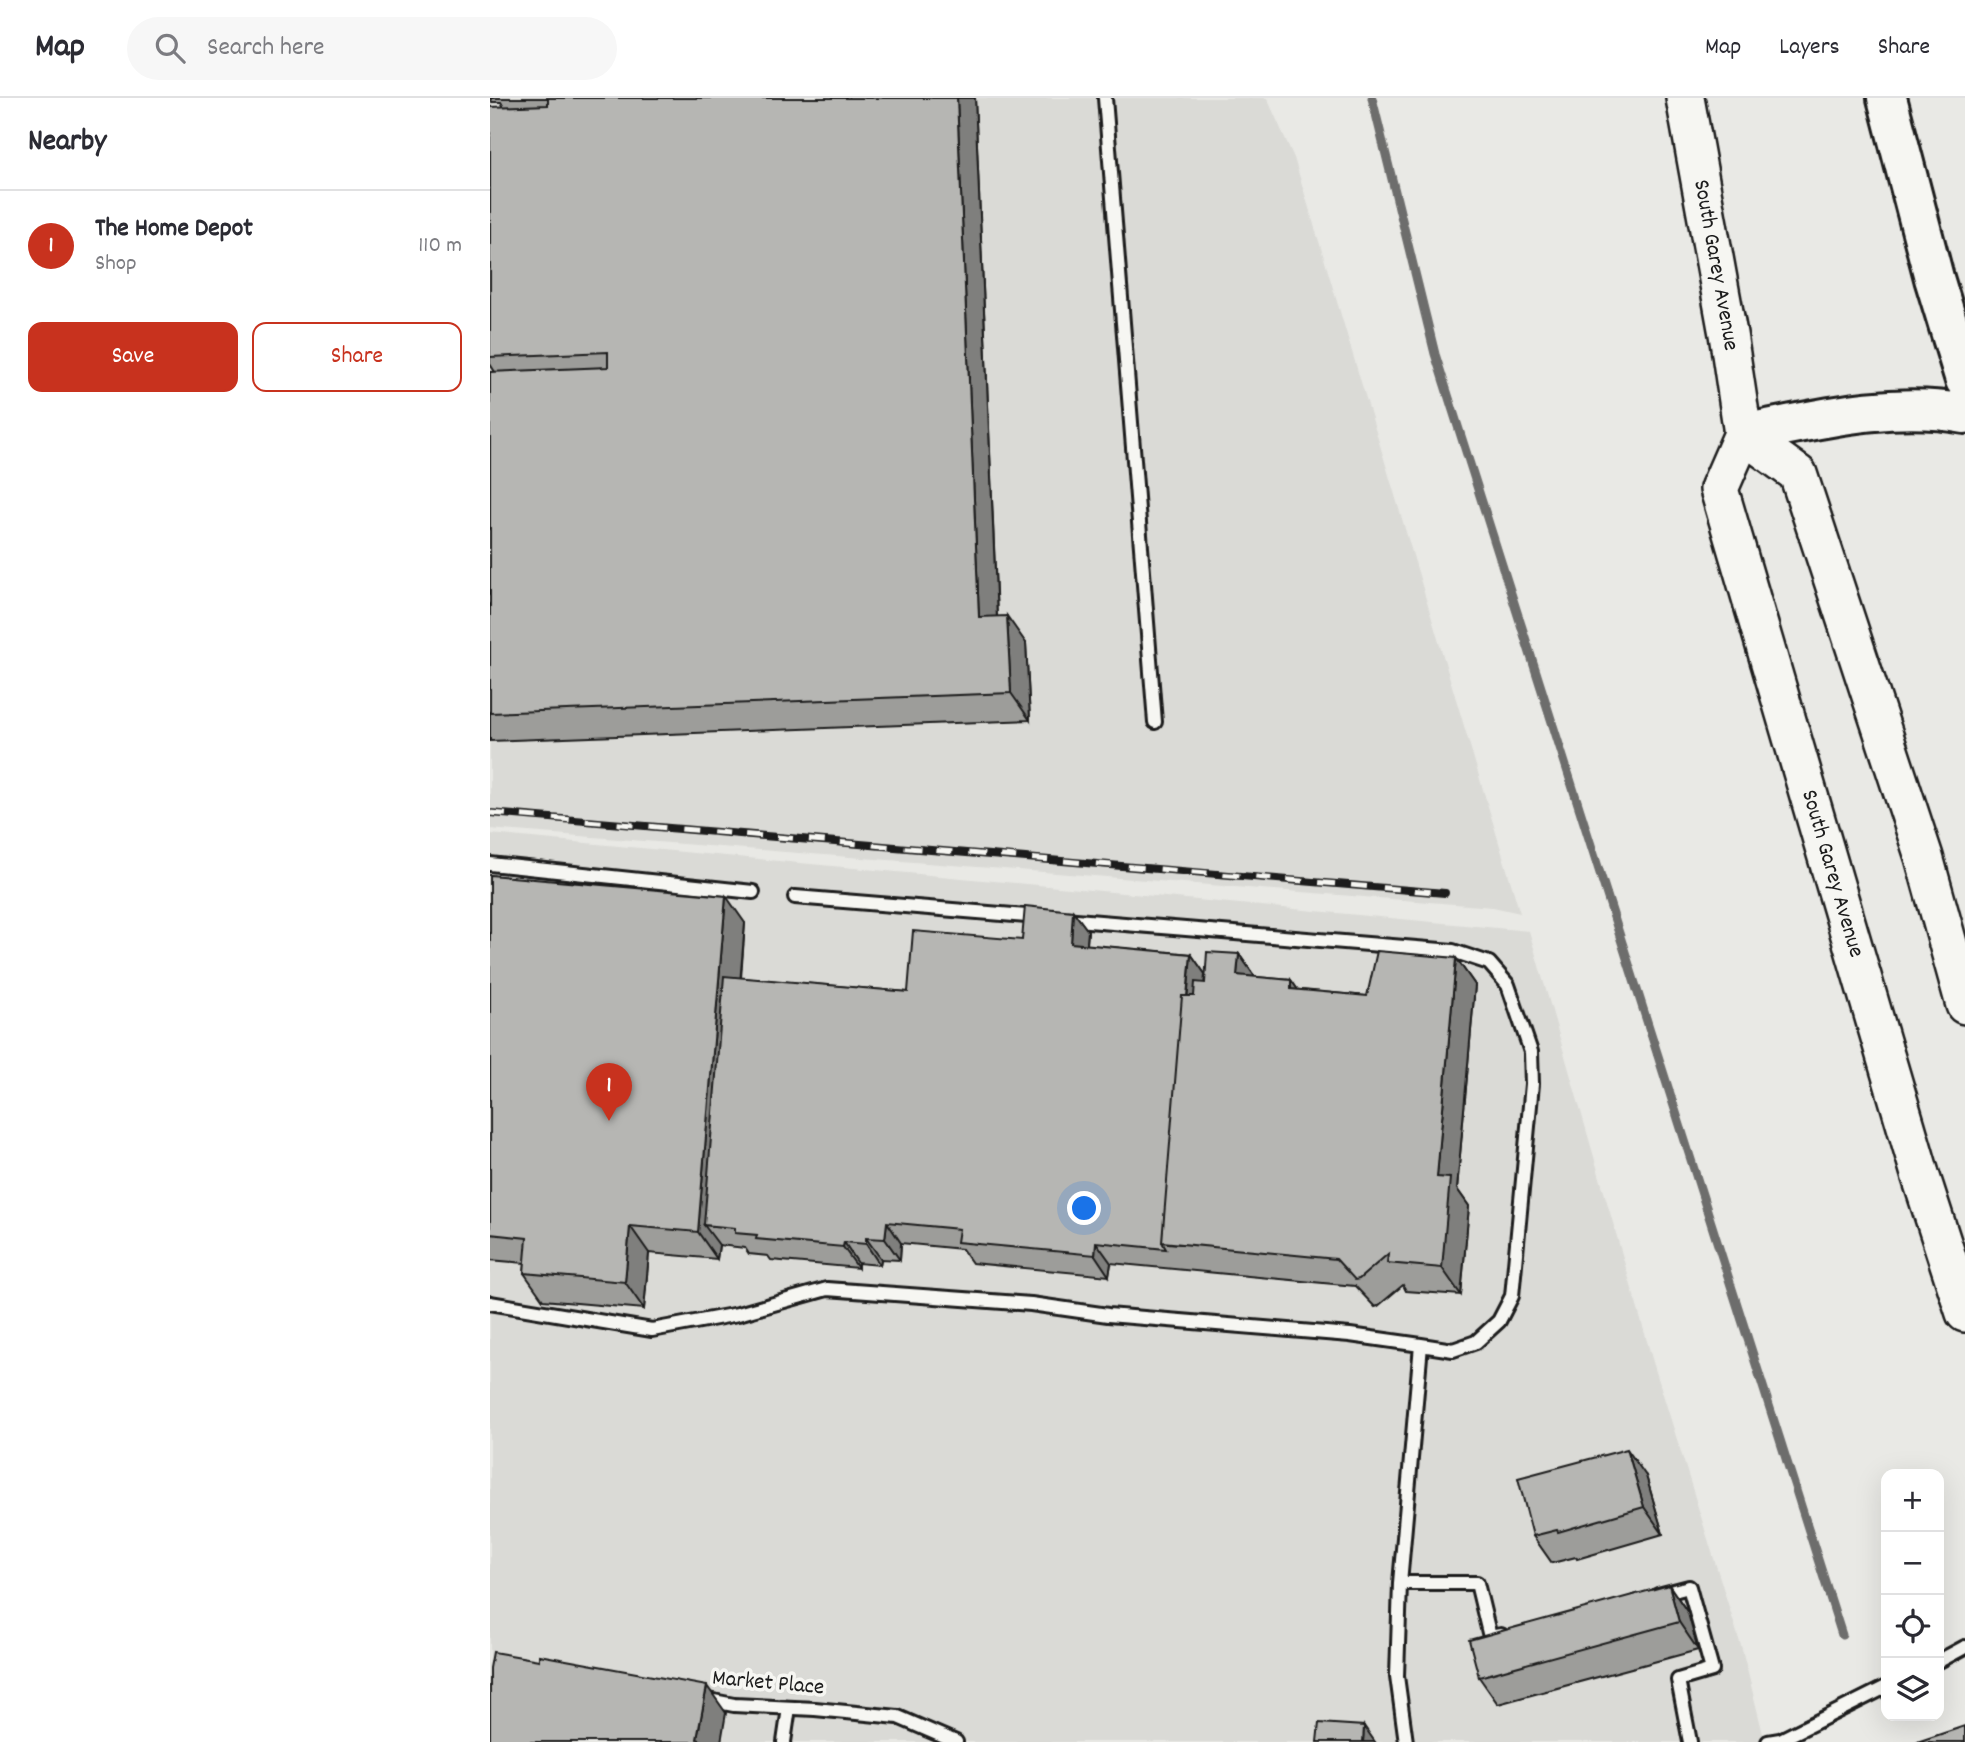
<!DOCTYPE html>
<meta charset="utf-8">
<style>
body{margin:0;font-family:Dekko,sans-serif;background:#f7f7f7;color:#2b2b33}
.controls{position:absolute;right:21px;bottom:21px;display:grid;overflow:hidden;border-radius:14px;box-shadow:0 7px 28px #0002}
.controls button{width:63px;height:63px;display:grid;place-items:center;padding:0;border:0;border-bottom:2px solid #e1e1e2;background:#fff;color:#2b2b33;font:35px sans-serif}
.you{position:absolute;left:595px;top:1111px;width:24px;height:24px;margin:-18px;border:5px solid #fff;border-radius:50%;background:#1a73e8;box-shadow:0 0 0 10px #1a73e833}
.badge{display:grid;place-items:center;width:46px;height:46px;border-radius:50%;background:#c8321e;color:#fff;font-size:23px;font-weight:700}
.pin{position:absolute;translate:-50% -58px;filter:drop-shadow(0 2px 4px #0008)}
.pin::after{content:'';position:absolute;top:37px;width:24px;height:21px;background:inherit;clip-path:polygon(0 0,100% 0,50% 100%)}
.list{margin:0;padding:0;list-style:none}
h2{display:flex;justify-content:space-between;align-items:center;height:91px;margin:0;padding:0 28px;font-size:30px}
h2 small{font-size:23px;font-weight:400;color:#7c7c81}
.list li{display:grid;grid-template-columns:46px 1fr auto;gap:21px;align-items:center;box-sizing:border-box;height:112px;padding:0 28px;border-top:2px solid #e1e1e2}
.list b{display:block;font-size:26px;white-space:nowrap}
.list p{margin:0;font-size:23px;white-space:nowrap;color:#7c7c81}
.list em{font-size:23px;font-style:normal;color:#7c7c81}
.actions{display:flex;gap:14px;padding:21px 28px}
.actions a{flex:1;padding:16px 0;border:2px solid #c8321e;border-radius:14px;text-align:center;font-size:24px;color:#c8321e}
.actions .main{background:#c8321e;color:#fff}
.icon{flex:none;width:38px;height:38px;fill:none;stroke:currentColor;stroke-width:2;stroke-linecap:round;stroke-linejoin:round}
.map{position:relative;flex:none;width:1475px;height:1644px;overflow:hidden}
header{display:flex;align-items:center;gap:42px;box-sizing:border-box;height:98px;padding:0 35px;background:#fff;border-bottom:2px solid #e1e1e2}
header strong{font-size:33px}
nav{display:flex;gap:38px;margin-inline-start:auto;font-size:24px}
.search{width:490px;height:63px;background:#f7f7f7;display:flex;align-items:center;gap:18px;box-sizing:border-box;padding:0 24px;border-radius:38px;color:#7c7c81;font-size:26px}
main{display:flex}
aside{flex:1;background:#fff}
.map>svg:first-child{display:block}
</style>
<header>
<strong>Map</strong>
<div class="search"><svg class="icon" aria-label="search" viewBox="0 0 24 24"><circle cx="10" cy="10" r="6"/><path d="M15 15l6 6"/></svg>Search here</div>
<nav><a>Map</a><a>Layers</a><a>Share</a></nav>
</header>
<main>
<aside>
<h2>Nearby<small></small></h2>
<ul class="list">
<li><span class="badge">1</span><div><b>The Home Depot</b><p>Shop</p></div><em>110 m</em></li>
</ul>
<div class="actions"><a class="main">Save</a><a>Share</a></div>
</aside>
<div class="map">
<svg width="1475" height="1644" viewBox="0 0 1475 1644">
<rect width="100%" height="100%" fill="#e9e9e5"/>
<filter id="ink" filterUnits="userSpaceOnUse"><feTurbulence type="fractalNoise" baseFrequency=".0143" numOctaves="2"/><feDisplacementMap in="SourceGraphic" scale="14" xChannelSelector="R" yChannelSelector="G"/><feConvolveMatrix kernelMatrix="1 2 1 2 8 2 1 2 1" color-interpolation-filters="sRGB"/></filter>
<g filter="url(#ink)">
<path fill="#dadad6" d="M0,0H777L804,60L1030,815L1003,809L0,731Z
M0,736L1039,833L1163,1264L1252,1551L1275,1644H0Z"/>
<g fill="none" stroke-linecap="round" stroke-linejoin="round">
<path stroke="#6d6d6c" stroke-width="9" d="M882,0L945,256L1352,1537"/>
<defs>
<path id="lane" d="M615,0L665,624
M0,766L263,794
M305,799L549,819
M574,821L963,853L999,865L1018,887L1041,954L1042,986L1022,1198L1009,1223L986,1244L963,1252L931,1247
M0,1205L162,1232L248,1216L337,1191L541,1206L618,1217L860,1237L931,1247L910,1485L907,1578L916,1644
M910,1485H987L1000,1539L1011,1537
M1168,1497L1199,1489L1222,1572L1188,1582L1200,1644
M1449,1563L1475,1549
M213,1601L244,1607L325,1611L408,1619L466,1644
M294,1644L299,1610
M1278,1644L1290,1642L1396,1589"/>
<g id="primary">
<path id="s1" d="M1195,0L1238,236L1253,336L1229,391L1430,1076L1475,1215"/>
<path d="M1253,336L1308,376L1434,759L1475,907"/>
</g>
<path id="highway" d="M1397,0L1444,180L1475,282
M1253,336C1325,322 1401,302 1475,316"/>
</defs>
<use href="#lane" stroke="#1c1c1c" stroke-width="18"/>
<use href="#primary" stroke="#1c1c1c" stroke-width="42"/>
<use href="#highway" stroke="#1c1c1c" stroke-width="44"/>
<use href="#lane" stroke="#f6f6f2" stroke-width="12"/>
<use href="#primary" stroke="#f6f6f2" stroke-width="37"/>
<use href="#highway" stroke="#f6f6f2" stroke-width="38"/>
<defs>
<path id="rail" d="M0,715L955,795"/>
</defs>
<use href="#rail" stroke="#1c1c1c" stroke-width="8"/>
<use href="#rail" stroke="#f6f6f2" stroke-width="5" stroke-dasharray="16" stroke-linecap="butt"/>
</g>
<path fill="#9d9d9a" stroke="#1c1c1c" stroke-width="2" d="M0,0H485L507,518L536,545L540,622L0,643V274H5L0,266V9H14L11,4H2Z
M0,777L255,825L251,880L418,894L532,842L583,813L598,833L597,847L701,856L715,876L749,856L764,879L801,882L808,892L877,898L966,860L985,887L967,1091L979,1108L971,1197L916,1193L913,1187L888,1208L885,1209L865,1188L621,1165L619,1178L482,1165L472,1151L411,1145L410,1162L391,1161L390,1167L368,1165V1170L281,1162L278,1158L259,1156L255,1150L229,1147L227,1161L159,1155L154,1211L53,1202L34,1175L35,1165L0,1162Z
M1156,1378L1173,1436L1087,1461L1086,1459L1062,1465L1043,1438Z
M1179,1487L1198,1515L1208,1552L1008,1606L989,1579Z"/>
<path fill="#7f7f7d" stroke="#1c1c1c" stroke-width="2" d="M467,0H485L508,546L489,519Z
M517,518L536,545L540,622L521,595Z
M236,798L255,825L230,1128L214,1127L229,1147L227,1161L208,1134Z
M583,813L598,833L595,866L581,845Z
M701,856L715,876L693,1146L677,1145Z
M749,856L768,883L747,877Z
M966,860L985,887L967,1091L979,1108L971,1197L952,1170L947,1079Z
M801,882L820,909L801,891Z
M397,1124L411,1145L410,1162L395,1141Z
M140,1128L159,1155L154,1211L135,1184Z
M376,1140L391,1161L390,1167L376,1146Z
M354,1144L368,1165V1170L353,1149Z
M606,1144L621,1165L619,1178L605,1157Z
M1137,1351L1156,1378L1173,1436L1154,1409Z
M1179,1487L1198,1515L1208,1552L1189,1524Z
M217,1588L236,1615L231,1644H209L207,1641Z
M874,1628L885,1644H873Z"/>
<path fill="#b6b6b3" stroke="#1c1c1c" stroke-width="2" d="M58,0H467L489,519L517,518L521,595L0,615V274L118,269V254L0,259V9L58,7Z
M0,777L236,798L208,1134L140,1128L135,1184L34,1175L37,1140L0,1136Z
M535,808L583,813L581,845L701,856L697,898H692L672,1144L676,1151L606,1144L605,1157L467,1144L469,1131L397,1124L395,1141L376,1140V1146L354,1144L353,1149L266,1141L267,1137L245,1135V1130L214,1127L234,878L418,894L423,833L532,842Z
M887,853L966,860L947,1079L960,1080L952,1170L897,1165L898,1156L869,1181L865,1182L846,1161L672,1144L692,898H704L705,884L715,885L717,854L749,856L747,877L801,882V891L877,898Z
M1137,1351L1154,1409L1068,1434L1067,1432L1043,1438L1028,1380Z
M1179,1487L1189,1524L989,1579L979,1542Z
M3,1554L49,1562V1557L217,1588L207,1641L210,1642L209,1644H0V1570Z
M829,1625L874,1628L873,1644H827Z
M1475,1628V1644H1427Z"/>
</g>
<g text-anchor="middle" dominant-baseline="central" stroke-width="7" stroke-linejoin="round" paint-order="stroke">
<g font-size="23" fill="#1c1c1c" stroke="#f6f6f2">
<text stroke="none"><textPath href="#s1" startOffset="170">South Garey Avenue</textPath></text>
<text stroke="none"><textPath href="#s1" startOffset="802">South Garey Avenue</textPath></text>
<text transform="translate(278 1586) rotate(5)">Market Place</text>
</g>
</g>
</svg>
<div class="controls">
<button>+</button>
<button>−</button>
<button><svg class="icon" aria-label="locate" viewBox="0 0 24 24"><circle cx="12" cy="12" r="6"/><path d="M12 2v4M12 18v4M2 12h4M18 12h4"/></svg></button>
<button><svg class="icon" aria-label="layers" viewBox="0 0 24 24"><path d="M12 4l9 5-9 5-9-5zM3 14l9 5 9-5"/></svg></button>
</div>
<div class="you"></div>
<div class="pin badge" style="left:119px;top:1023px">1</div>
</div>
</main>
